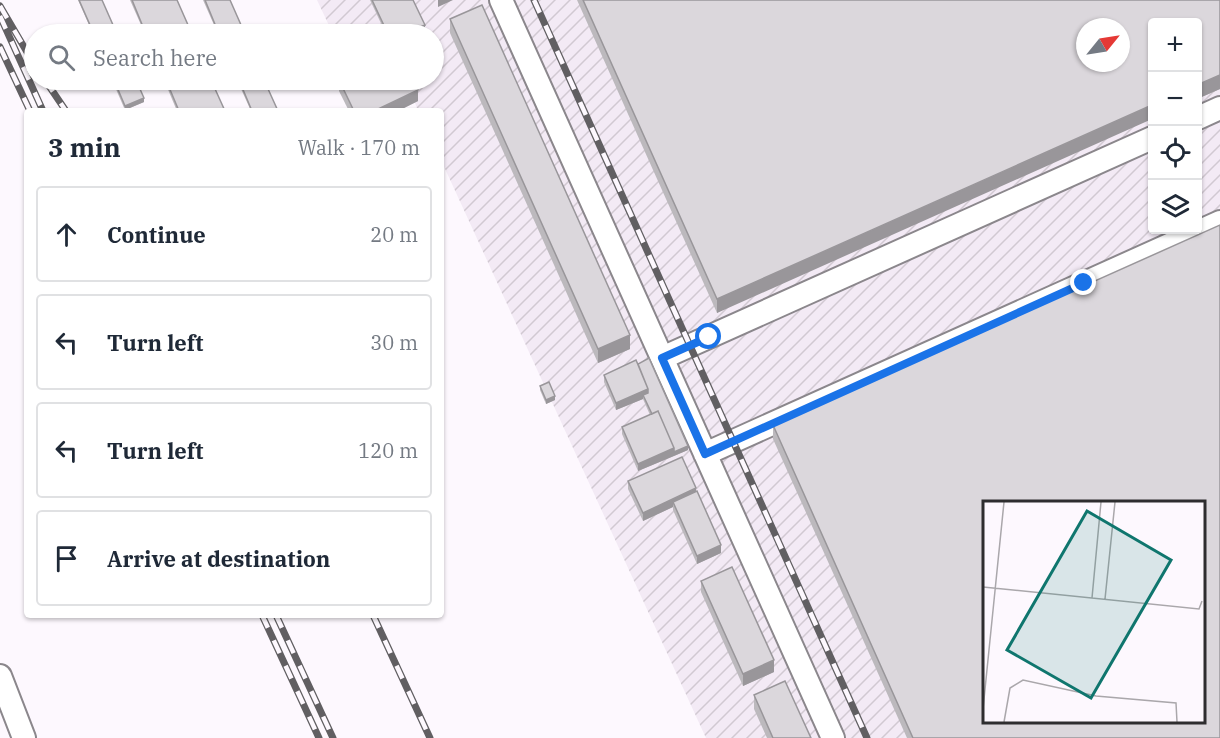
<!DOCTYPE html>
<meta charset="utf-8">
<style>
body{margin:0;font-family:"IBM Plex Serif",serif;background:#f6f6f7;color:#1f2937}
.controls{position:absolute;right:18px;top:18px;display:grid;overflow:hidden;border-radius:6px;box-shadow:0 2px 4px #0004}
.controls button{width:54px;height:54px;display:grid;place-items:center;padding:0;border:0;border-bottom:2px solid #e0e1e3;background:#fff;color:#1f2937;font:30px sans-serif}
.compass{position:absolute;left:1076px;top:18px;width:54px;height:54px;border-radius:50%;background:#fff;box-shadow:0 2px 4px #0004;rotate:60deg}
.stop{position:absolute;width:18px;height:18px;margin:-14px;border:4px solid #1a73e8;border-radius:50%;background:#fff}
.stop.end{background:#1a73e8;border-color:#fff;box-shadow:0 2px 6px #0008}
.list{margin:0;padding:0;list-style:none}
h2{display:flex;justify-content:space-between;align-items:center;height:78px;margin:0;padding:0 24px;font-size:26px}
h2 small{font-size:20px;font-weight:400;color:#747a83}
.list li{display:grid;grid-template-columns:39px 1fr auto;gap:18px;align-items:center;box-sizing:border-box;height:96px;margin:0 12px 12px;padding:0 12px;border:2px solid #e0e1e3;border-radius:6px}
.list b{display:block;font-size:22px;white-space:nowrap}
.list em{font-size:20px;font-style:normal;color:#747a83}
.icon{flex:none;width:33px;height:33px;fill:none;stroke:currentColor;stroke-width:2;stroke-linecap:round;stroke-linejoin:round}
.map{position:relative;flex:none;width:1220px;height:738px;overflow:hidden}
.search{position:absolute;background:#fff;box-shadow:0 2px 4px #0004;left:24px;top:24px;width:420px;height:66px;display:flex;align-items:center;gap:15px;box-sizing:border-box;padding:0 21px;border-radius:33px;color:#747a83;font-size:22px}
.panel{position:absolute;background:#fff;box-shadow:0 2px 4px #0004;left:24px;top:108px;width:420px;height:510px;border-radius:6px}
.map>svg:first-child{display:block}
</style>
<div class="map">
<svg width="1220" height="738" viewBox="0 0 1220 738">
<defs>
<pattern id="industrial-furrows" width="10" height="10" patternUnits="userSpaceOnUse" patternTransform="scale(1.5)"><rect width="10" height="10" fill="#f3eaf5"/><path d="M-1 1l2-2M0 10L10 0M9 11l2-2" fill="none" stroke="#d1c9d2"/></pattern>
</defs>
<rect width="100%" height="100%" fill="#fdf8fe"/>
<path fill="url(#industrial-furrows)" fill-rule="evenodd" d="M317,0H1220V738H706L441,160V111H418L415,103L349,111L334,80H434V34H333ZM1152,22H1198V230H1152ZM1085,27H1121V63H1085ZM984,502H1204V722H984Z"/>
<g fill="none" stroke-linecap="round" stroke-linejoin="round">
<defs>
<path id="minor" d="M501,0L833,738
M1198,118L1220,108
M662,358L1152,138
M705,454L1220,222
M0,676L24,738"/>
</defs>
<use href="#minor" stroke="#8b878c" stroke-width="26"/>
<use href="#minor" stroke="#fff" stroke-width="22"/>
<defs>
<path id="rail" d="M534,0L867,738
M0,6L34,64
M0,16L43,111
M0,47L30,111
M45,80L66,111
M262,615L319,738
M276,615L333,738
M373,615L430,738"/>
</defs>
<use href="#rail" stroke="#615f62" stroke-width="7"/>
<use href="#rail" stroke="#fdf8fe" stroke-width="4.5" stroke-dasharray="14" stroke-linecap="butt"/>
</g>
<path fill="#bcb9bd" d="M78,0H102L117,34H93Z
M130,0H177L192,34H145Z
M203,0H230L245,34H218Z
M370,0H413L425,29L413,34H386Z
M577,0H1220V89L1197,99V22L717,313Z
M450,19L630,349L598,363L450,33Z
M112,80H136L144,102L125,110Z
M164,80H211L225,111H177Z
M237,80H264L278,111H251Z
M339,80L418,101L398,111H349L339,91Z
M636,360L688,450L638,471L622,434V427L650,415L643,399L616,410L604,382V375Z
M540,386L555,400L546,404L540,390Z
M773,425L1220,738H907L773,439Z
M628,481L696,491L721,553L697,564L673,510V507L643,521L628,489Z
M701,581L774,672L743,686L701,592Z
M754,695L811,738H767L754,709Z"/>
<path fill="#99969a" d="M438,0H453L438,7Z
M425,25V29L413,34H404Z
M1220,75V89L1197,99V85Z
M418,90V101L398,111H374Z
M144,98V102L125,110V106Z
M1152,105V119L717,313V299Z
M630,335V349L598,363V349Z
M648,389V397L643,395V399L616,410V403Z
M555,396V400L546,404V400Z
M688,446V450L674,456V452Z
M674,448V456L638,471V464Z
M696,488V496L673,502V507L643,521V513Z
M721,545V553L697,564V556Z
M774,660V672L743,686V674Z"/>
<path fill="#dbd7dc" stroke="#99969a" stroke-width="1.5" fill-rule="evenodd" d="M79,0H102L117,34H94Z
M132,0H177L192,34H146Z
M205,0H230L245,34H219Z
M372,0H413L425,25L404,34H388Z
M583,0H1220V75L1197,85V22H1152V105L717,299ZM1085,27H1121V63H1085Z
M482,5L630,335L598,349L450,19Z
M114,80H136L144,98L125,106Z
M166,80H211L225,111H179Z
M239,80H264L278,111H252Z
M339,80H413L418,90L374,111H354Z
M1220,225V738H913L773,425ZM984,502H1203V722H984Z
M649,358L688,446L674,452V448L658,411L652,414L643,395L648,393V389L638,364Z
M636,360L648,389L616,403L604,375Z
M549,382L555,396L546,400L540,386Z
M658,411L674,448L638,464L622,427Z
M682,457L696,488L643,513L628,481Z
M697,491L721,545L697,556L673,502Z
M732,567L774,660L743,674L701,581Z
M785,681L811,738H773L754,695Z"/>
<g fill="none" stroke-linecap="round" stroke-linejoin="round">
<path stroke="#1a73e8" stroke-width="8" d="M709,337L662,358L705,454L1084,283"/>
</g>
<g transform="translate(983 501)">
<rect width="222" height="222" fill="#fdf8fe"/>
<path fill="none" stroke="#aaa7ab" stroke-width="1.5" d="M0,86L216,108L219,100M109,97L118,1M122,98L132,1M0,208L21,1M21,221L27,187L40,179L113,195L193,202L194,221"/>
<path fill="#0f766e" fill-opacity="0.15" stroke="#0f766e" stroke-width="3" d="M104,10L188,59L108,197L24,149Z"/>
<rect width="222" height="222" fill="none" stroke="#2e2d2f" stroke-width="3"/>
</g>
</svg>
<div class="controls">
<button>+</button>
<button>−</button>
<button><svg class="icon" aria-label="locate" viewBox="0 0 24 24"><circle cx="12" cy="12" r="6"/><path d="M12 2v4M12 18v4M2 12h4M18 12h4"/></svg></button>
<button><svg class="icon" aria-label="layers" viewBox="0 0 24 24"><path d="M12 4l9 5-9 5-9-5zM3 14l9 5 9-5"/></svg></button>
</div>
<svg class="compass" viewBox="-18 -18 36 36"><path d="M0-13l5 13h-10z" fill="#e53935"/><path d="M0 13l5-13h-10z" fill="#747a83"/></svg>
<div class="stop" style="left:709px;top:337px"></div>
<div class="stop end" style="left:1084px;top:283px"></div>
<div class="search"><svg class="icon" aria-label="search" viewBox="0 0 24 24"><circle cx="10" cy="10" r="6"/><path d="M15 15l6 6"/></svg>Search here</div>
<section class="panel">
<h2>3 min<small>Walk · 170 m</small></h2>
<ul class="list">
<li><svg class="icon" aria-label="ahead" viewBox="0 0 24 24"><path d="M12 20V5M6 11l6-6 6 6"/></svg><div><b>Continue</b></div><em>20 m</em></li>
<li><svg class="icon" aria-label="left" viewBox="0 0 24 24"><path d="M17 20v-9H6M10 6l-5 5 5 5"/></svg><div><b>Turn left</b></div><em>30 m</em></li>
<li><svg class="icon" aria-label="left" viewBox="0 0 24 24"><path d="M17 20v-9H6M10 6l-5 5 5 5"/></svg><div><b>Turn left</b></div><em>120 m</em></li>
<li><svg class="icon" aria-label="arrive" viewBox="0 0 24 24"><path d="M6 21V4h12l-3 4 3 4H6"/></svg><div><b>Arrive at destination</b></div></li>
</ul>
</section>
</div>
